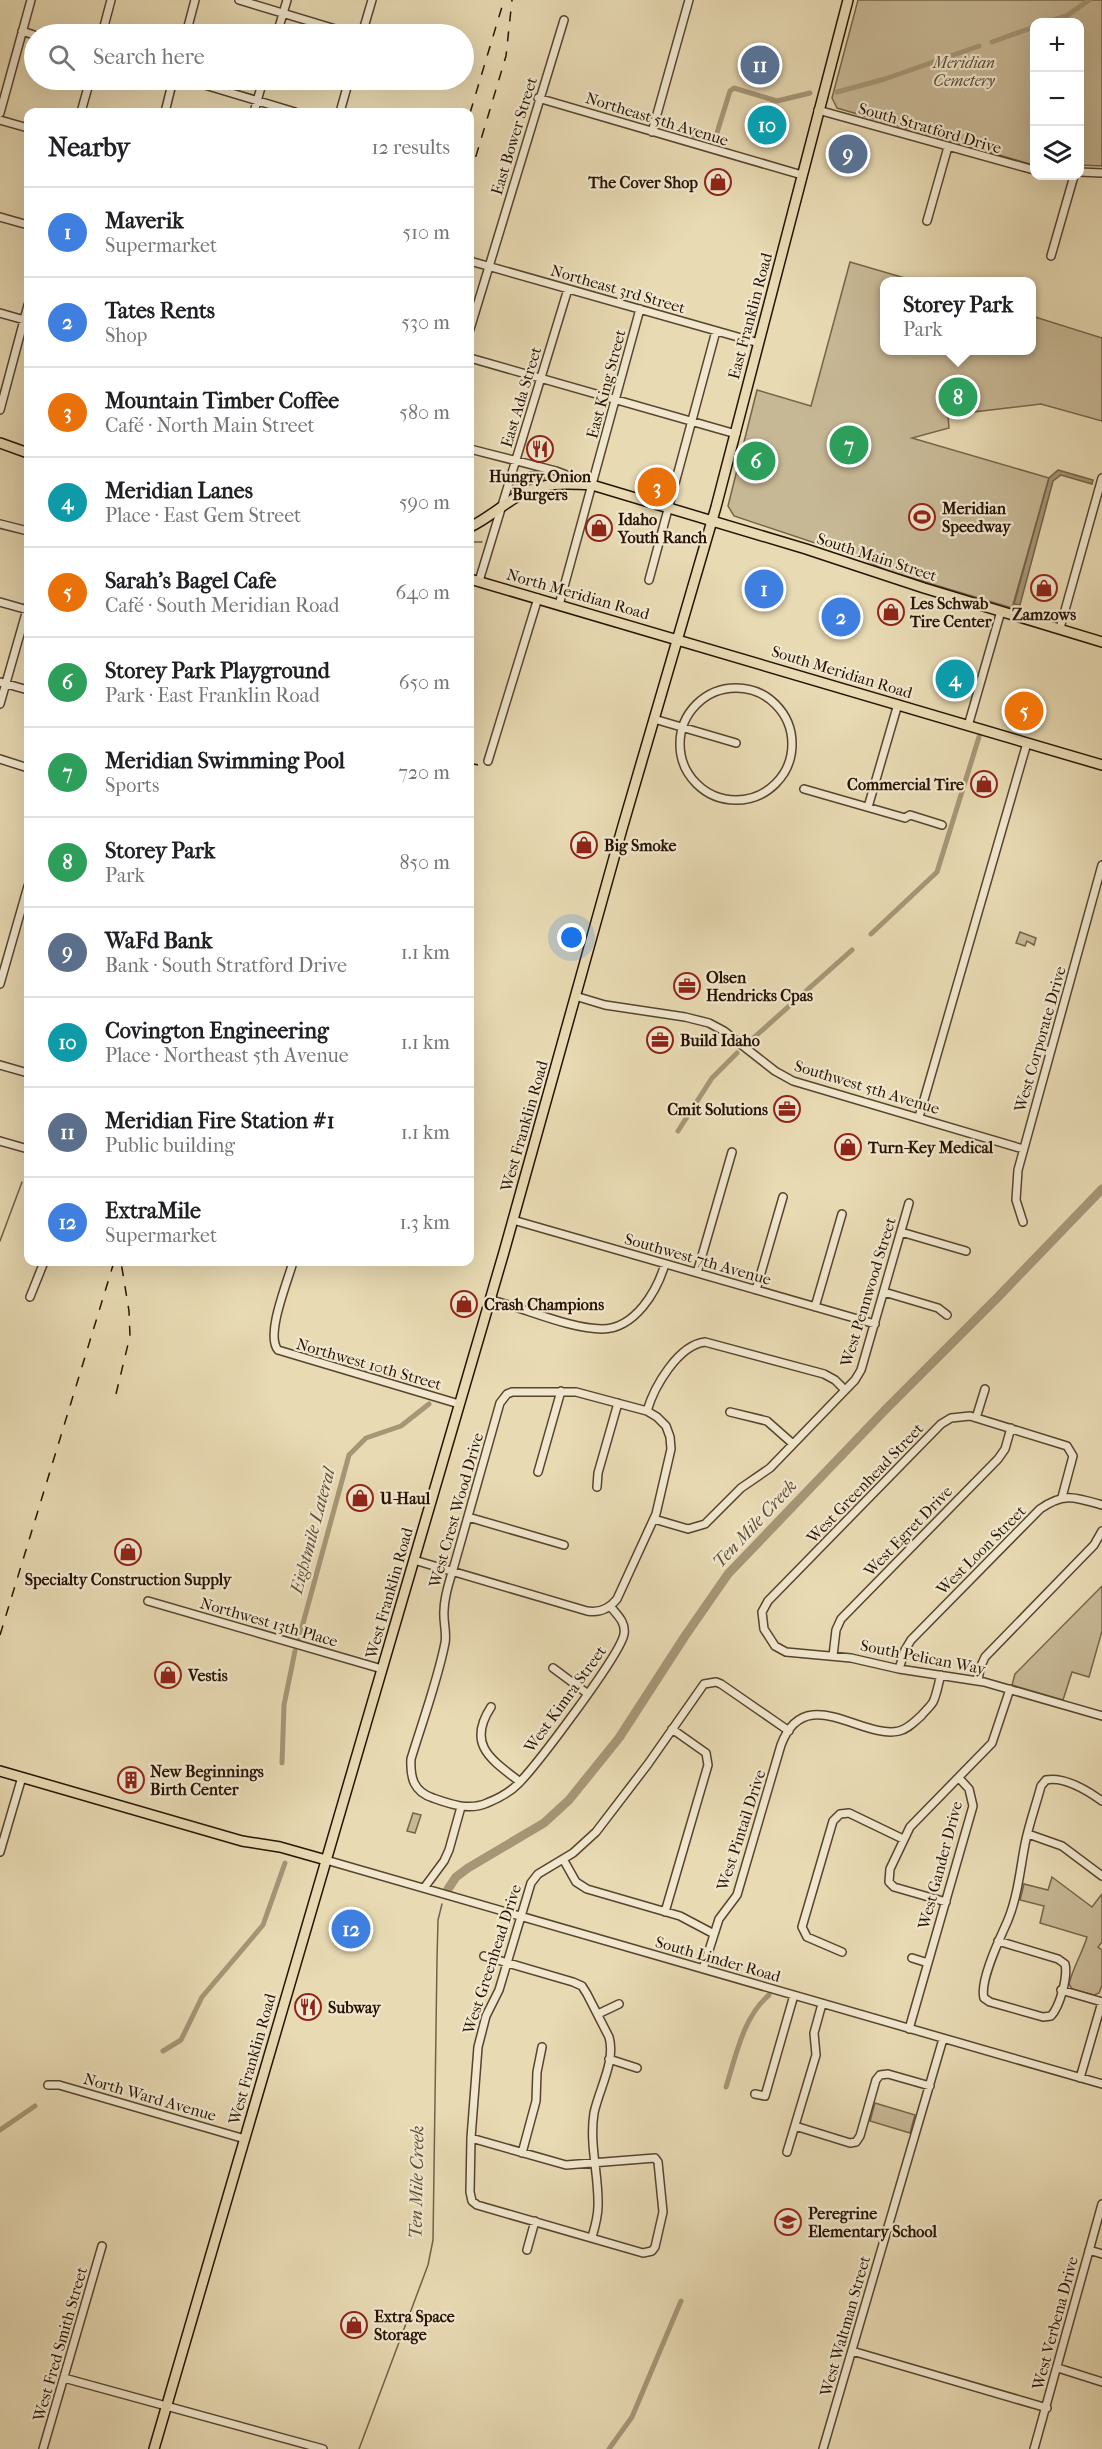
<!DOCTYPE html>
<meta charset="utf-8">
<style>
body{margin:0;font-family:"IM FELL French Canon",serif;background:#f2f2f2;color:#202124}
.controls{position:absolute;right:18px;top:18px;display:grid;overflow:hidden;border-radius:12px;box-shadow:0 6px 24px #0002}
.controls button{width:54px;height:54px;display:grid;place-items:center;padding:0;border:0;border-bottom:2px solid #e0e0e0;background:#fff;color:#202124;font:30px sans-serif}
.you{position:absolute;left:572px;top:938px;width:21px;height:21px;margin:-15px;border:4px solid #fff;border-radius:50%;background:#1a73e8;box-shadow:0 0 0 9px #1a73e833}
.badge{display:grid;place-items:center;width:39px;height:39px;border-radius:50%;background:#8f2418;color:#fff;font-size:20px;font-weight:700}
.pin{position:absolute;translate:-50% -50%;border:3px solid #fff;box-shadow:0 2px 6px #0006}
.popup{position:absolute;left:880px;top:277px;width:156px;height:78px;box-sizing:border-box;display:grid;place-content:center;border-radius:12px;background:#fff;filter:drop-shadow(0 2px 4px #0005);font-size:20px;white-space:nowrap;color:#757577}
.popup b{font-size:22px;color:#202124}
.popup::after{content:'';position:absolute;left:50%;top:100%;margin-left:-12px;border:12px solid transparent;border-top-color:#fff}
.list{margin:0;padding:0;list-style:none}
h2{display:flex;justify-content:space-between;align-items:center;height:78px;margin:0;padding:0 24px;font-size:26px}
h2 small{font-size:20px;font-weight:400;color:#757577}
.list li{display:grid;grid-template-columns:39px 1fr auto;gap:18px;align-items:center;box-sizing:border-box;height:90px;padding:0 24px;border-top:2px solid #e0e0e0}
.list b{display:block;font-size:22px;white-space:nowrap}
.list p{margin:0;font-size:20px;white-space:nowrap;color:#757577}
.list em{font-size:20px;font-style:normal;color:#757577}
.icon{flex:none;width:33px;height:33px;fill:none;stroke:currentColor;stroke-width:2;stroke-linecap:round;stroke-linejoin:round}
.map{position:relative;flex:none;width:1102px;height:2449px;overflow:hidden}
.search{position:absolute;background:#fff;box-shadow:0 6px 24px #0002;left:24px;top:24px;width:450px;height:66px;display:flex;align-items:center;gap:15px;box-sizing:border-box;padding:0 21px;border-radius:33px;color:#757577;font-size:22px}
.panel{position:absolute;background:#fff;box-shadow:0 6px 24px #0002;left:24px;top:108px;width:450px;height:1158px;border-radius:12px}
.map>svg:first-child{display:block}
</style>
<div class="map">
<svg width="1102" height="2449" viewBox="0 0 1102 2449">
<rect width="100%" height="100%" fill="#e8dab3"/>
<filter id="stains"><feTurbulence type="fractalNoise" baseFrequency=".00333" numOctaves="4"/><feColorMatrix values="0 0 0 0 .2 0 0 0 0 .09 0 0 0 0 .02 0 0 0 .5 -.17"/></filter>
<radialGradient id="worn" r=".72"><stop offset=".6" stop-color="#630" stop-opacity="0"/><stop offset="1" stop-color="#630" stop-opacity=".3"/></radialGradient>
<path fill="#c7b895" stroke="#77654a" stroke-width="1.5" d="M858,0H1102V166L1080,165V22H1034V164H1030L837,108L832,98Z
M850,262L915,281L884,282V350H1032V316L1102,338V421L1041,404L948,415L949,428L912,438L1049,478L1012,608L885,570L863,559L734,516L728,506L757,390L811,406Z
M535,471L544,474V482L508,497C516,472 512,477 535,471Z
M1020,932L1036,938L1034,945L1027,941L1025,946L1016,943Z
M1102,1586V1631L1089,1677L1072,1672L1063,1700L1012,1685L1015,1674Z
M413,1813L421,1815L415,1833L407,1831Z
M1052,1877L1092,1907L1102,1894V1942L1098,1947L1102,1950V1985L1099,1993L1094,1995L1072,1989L1069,1984C1073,1967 1082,1954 1087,1937L1040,1923L1044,1906L1020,1900L1024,1884L1048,1890Z
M875,2103L915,2115L910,2133L870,2121Z"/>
<path fill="#a69676" stroke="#736147" stroke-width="1.5" d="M846,432L858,448L844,459L837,450L846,444L841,436Z
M1058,470L1093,480L1092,484L1061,475L1053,481L1020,605L1014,604L1049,478Z"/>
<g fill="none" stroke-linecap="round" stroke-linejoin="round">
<path stroke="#736147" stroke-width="1.5" d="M470,542H482
M0,1241L22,1182
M359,2449L428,2265L433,2240L437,1959L438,1920L442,1904"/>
<path stroke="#a69676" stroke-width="5" d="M1047,22L1068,15L1089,0
M992,42L1034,27
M837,92L885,79L979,46
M693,135L701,137
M707,139L711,140L716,136L730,91L734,88L777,101L810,93
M871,934L937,872L979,737
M750,1041L852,950
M678,1131L712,1078L737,1053
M299,1638L349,1455L366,1438L401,1426L429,1404
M282,1763L284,1705L295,1651
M163,2051L181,2040L202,1997L263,1925L285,1863
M726,2087C736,2056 743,2017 769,1995
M0,2130L35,2106
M609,2449L632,2417L681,2301"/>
<path stroke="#a69676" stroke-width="9" d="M448,1889L456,1877L468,1868L544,1823L569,1800L619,1738L685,1636L728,1574L886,1409L998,1297L1102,1189"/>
<defs>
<path id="minor" d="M239,0L352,34
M22,31L34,35
M102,34L111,0
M186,34L195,0
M277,34L287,0
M362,34L372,0
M188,80L295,112
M538,98L802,175
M818,110L1034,170
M81,112L90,80
M165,112L173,80
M254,112L263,80
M340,112L349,80
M0,113L31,0
M0,120L28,128
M652,132L689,0
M1080,172L1102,173
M0,217L28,225
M927,221L948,147
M1051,256L1074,176
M470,261L759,343
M0,313L28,321
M470,329L564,20
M470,358L736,434
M0,410L28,305
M470,449L556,471L587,483
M0,524L28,531
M649,580L716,331
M479,581L568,289
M0,602L28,610
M559,605L640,309
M1060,628L1102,478
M0,682L28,690
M680 744a56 56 0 1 1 112 0a56 56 0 1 1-112 0Z
M0,704L28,606
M654,719L736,743
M968,726L1001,611
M0,759L28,768
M488,761L538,598
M804,789L905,818L910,815L942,825
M868,807L898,704
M0,984L28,886
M575,996L605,1005L685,1017L709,1023L724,1031L775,1071L793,1081L1023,1149
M0,1065L28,1073
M919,1117L1027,743
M0,1141L28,1149
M513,1220L875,1324
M1023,1222L1016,1200L1018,1170L1102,865
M901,1232L966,1251
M293,1262C288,1281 265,1335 278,1350L459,1404
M697,1273L732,1152
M756,1290L783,1197
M884,1292L938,1308L947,1315
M30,1297L44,1262
M490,1300C523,1307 569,1329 602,1329C635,1329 657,1291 665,1264
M815,1307L842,1214
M647,1411C654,1387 678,1345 705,1342L824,1374L835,1380L845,1390
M730,1412L767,1421L793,1444
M976,1418L985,1389
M538,1472L561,1391
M597,1487L598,1473L618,1403
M1062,1497L1073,1456L1067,1446L970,1416L951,1418L941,1424L768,1601L762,1612L764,1629L775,1646L786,1652L851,1658L899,1669L984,1682L1102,1716
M468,1517L564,1545
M654,1519L688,1529L705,1524L741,1488L770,1468L855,1380L861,1370L909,1203
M414,1560C471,1577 529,1594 587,1611C599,1613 609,1609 617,1599L656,1514L671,1449L670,1437L666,1426L657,1417L647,1411L576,1392H512L507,1394L500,1403L454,1566C450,1580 444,1595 444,1611C443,1621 447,1633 445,1643C438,1679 422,1723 411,1759C410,1778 414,1792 433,1798C450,1804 469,1811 487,1803C497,1799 510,1792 518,1784C536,1766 621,1654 624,1634C626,1622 617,1615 610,1606
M148,1601L382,1669
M833,1656L836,1630L841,1619L998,1459L1005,1449L1011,1428
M553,1668L588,1694
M899,1669L905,1650L911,1640L1040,1509C1064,1492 1075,1497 1102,1505
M978,1681L980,1668L985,1657L1094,1545L1102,1531
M491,1707C466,1745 492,1760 520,1782
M1028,1834L1062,1846L1102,1876
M0,1852L22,1777
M563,1859L576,1882L587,1889L680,1916L714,1934
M326,1860L1102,2084
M424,1888L444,1861L449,1850L461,1807
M946,1902L894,1887L889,1882L890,1869L910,1827L992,1743L1010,1689
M665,1912L708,1765L706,1753L672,1729
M998,1941L1058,1959L1065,1964C1068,1977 1060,2006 1051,2016L1043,2017L990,2002L984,1998C979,1981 1001,1936 1008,1920C1018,1895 1020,1870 1025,1844C1029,1824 1036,1805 1041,1786L1046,1780C1065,1776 1088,1791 1102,1801
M842,1952L807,1937L802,1927L833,1821L840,1814L849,1813L903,1839
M484,1956L573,1982L582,1986L587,1994L609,2037C616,2061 599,2089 594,2113C589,2145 599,2175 598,2206C598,2217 595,2227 592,2237
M912,1958L928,1963
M703,1969L719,1919L737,1895L781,1745C805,1681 862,1740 899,1731C908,1729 914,1722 921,1716C925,1711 930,1707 933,1702C937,1694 938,1684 941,1675
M1061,1990L1102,2002
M598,2014L619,2004
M909,2029L973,1806L969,1789L959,1778
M609,2059L637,2068
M1080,2078L1102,2002
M48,2085H59L245,2139
M755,2094L765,2096L794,1995
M795,2126L850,2143L856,2142L860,2136L876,2080L880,2075L888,2074L930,2086
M471,2138L566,2165L655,2158L658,2162L663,2212L655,2247L652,2251L643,2253L477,2205L472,2201L470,2192L471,2138L478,2047L486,2016L499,1990L531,1883L538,1874L573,1853L596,1832L648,1764L704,1684L716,1682L721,1684L789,1731
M787,2152L816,2055L814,2033L822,2004
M522,2153L536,2101L537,2072L542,2047
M527,2250L535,2221
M1089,2250L1102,2254
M852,2351L1047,2408
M1058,2368L1102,2382
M64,2378L323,2449
M43,2449L102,2246
M823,2449L943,2039
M1034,2449L1102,2204"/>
<path id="major" d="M0,443L28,453
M470,527C487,519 501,506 518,496C541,482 566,483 592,485L806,549L924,588L1102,642
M470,579L1102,765
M0,1771L242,1841L280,1847L326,1860
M154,2449L504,1252L622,829L716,507L848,0"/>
</defs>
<use href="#minor" stroke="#57442d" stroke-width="10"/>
<use href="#major" stroke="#271200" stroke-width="12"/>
<use href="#minor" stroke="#f0e7ce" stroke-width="7"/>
<use href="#major" stroke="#e8dab3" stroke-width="9"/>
<path stroke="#271200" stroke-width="1.5" stroke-dasharray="10 10" stroke-linecap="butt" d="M470,113L504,0
M470,176L506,56L512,0
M470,763L478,765
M116,1394L130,1336L129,1311L121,1262
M0,1635L114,1262"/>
</g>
<defs>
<symbol id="shop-ring" viewBox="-11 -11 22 22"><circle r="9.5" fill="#f0e7ce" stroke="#8f2418" stroke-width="1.5"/><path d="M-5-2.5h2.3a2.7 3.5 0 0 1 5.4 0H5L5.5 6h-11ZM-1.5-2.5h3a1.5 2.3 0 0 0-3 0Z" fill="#8f2418"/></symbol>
<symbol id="restaurant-ring" viewBox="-11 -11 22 22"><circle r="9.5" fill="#f0e7ce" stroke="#8f2418" stroke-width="1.5"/><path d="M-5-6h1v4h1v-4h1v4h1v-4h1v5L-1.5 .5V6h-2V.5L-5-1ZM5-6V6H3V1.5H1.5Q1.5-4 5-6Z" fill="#8f2418"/></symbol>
<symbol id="stadium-ring" viewBox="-11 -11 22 22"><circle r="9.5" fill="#f0e7ce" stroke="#8f2418" stroke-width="1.5"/><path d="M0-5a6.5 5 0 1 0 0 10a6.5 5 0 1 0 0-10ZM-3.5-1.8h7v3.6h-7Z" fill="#8f2418"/></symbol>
<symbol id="office-ring" viewBox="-11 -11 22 22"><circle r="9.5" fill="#f0e7ce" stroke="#8f2418" stroke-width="1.5"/><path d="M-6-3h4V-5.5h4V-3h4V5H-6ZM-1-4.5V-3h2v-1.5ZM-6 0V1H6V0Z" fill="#8f2418"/></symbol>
<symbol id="building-ring" viewBox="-11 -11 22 22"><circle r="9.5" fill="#f0e7ce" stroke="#8f2418" stroke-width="1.5"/><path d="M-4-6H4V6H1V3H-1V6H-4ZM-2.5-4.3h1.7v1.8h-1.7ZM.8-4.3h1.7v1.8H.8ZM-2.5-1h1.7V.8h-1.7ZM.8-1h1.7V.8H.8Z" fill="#8f2418"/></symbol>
<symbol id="school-ring" viewBox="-11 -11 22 22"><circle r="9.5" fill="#f0e7ce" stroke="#8f2418" stroke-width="1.5"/><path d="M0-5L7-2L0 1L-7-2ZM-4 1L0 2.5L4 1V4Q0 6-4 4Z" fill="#8f2418"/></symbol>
</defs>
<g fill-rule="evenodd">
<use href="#shop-ring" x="703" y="167" width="30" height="30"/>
<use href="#restaurant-ring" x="525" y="434" width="30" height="30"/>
<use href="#stadium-ring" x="907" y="502" width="30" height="30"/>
<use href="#shop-ring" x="584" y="513" width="30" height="30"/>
<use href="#shop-ring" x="1029" y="573" width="30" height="30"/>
<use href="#shop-ring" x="876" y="597" width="30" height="30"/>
<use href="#shop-ring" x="969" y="769" width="30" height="30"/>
<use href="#shop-ring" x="569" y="830" width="30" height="30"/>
<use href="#office-ring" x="672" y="971" width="30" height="30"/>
<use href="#office-ring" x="645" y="1025" width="30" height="30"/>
<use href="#office-ring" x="772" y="1094" width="30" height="30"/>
<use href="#shop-ring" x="833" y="1132" width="30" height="30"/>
<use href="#shop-ring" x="449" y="1289" width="30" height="30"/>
<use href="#shop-ring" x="345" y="1483" width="30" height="30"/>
<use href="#shop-ring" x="113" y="1537" width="30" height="30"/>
<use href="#shop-ring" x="153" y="1660" width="30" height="30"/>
<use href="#building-ring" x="116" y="1765" width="30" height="30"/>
<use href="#restaurant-ring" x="293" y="1992" width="30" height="30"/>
<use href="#school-ring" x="773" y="2207" width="30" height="30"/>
<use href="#shop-ring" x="339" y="2310" width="30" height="30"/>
</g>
<g text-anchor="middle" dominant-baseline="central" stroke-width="4.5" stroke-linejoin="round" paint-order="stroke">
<g font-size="16" font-style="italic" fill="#5f4c34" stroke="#f0e7ce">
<text x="964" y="62">Meridian<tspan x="964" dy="18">Cemetery</tspan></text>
</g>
<g font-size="16" fill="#271200" stroke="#f0e7ce">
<text transform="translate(657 119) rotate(17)">Northeast 5th Avenue</text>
<text transform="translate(930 128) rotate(16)">South Stratford Drive</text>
<text transform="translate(514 136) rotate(-73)">East Bower Street</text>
<text transform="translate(618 289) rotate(16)">Northeast 3rd Street</text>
<text transform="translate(750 316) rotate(-75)">East Franklin Road</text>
<text transform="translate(606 384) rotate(-75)">East King Street</text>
<text transform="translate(521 397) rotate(-73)">East Ada Street</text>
<text transform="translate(877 557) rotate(18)">South Main Street</text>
<text transform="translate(578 594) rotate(16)">North Meridian Road</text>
<text transform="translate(842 672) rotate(17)">South Meridian Road</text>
<text transform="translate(1040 1039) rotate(-74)">West Corporate Drive</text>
<text transform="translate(867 1087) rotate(17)">Southwest 5th Avenue</text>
<text transform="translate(524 1126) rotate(-74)">West Franklin Road</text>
<text transform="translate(698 1259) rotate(16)">Southwest 7th Avenue</text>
<text transform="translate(868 1292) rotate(-73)">West Pennwood Street</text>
<text transform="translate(369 1364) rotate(16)">Northwest 10th Street</text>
<text transform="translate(865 1483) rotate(-46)">West Greenhead Street</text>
<text transform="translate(456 1510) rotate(-74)">West Crest Wood Drive</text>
<text transform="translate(908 1531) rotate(-46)">West Egret Drive</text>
<text transform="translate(981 1550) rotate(-45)">West Loon Street</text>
<text transform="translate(389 1593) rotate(-74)">West Franklin Road</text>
<text transform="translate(269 1622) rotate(16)">Northwest 13th Place</text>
<text transform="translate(923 1657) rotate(11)">South Pelican Way</text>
<text transform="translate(565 1699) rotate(-54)">West Kimra Street</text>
<text transform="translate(741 1830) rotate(-72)">West Pintail Drive</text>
<text transform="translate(940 1865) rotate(-75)">West Gander Drive</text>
<text transform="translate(492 1959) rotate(-72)">West Greenhead Drive</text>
<text transform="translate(718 1959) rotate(16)">South Linder Road</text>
<text transform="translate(252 2059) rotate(-74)">West Franklin Road</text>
<text transform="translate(150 2097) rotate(16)">North Ward Avenue</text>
<text transform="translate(1055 2323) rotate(-75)">West Verbena Drive</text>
<text transform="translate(845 2326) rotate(-74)">West Waltman Street</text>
<text transform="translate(60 2344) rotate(-74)">West Fred Smith Street</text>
</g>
<g font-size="16" font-weight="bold" fill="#271200" stroke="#f0e7ce" text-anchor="start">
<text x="698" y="182" text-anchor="end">The Cover Shop</text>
<text x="540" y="476" text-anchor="middle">Hungry Onion<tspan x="540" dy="18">Burgers</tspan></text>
<text x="942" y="508">Meridian<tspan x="942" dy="18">Speedway</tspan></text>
<text x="618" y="519">Idaho<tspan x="618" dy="18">Youth Ranch</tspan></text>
<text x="910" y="603">Les Schwab<tspan x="910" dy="18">Tire Center</tspan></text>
<text x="1044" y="614" text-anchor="middle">Zamzows</text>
<text x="964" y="784" text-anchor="end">Commercial Tire</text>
<text x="604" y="845">Big Smoke</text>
<text x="706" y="977">Olsen<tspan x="706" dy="18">Hendricks Cpas</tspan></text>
<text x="680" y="1040">Build Idaho</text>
<text x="768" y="1109" text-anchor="end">Cmit Solutions</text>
<text x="868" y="1147">Turn-Key Medical</text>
<text x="484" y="1304">Crash Champions</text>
<text x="380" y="1498">U-Haul</text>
<text x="128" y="1579" text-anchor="middle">Specialty Construction Supply</text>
<text x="188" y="1675">Vestis</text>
<text x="150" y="1771">New Beginnings<tspan x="150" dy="18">Birth Center</tspan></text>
<text x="328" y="2007">Subway</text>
<text x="808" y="2213">Peregrine<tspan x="808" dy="18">Elementary School</tspan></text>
<text x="374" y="2316">Extra Space<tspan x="374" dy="18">Storage</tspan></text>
</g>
<g font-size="18" font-style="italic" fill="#604d35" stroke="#f0e7ce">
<text transform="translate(755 1524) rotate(-47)">Ten Mile Creek</text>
<text transform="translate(313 1531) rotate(-75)">Eightmile Lateral</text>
<text transform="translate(417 2182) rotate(-89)">Ten Mile Creek</text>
</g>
</g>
<rect width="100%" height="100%" filter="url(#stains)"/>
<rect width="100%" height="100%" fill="url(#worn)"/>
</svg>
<div class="controls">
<button>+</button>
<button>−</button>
<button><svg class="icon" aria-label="layers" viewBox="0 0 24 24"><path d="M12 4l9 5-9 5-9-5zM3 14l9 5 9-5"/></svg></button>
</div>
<div class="you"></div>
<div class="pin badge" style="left:764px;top:589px;background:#3f7fe0">1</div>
<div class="pin badge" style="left:841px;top:617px;background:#3f7fe0">2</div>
<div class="pin badge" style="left:657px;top:487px;background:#e8710a">3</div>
<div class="pin badge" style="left:955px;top:679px;background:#0f9aa8">4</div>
<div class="pin badge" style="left:1024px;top:711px;background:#e8710a">5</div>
<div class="pin badge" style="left:756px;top:461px;background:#2e9e5b">6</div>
<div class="pin badge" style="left:849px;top:445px;background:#2e9e5b">7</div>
<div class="pin badge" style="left:958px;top:397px;background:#2e9e5b">8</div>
<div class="popup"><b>Storey Park</b>Park</div>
<div class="pin badge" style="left:848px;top:154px;background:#5c6f8a">9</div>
<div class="pin badge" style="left:767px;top:125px;background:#0f9aa8">10</div>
<div class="pin badge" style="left:760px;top:65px;background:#5c6f8a">11</div>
<div class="pin badge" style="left:351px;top:1929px;background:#3f7fe0">12</div>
<div class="search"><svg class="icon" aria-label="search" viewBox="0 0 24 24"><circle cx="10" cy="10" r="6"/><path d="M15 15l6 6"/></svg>Search here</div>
<section class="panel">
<h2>Nearby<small>12 results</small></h2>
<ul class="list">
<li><span class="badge" style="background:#3f7fe0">1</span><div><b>Maverik</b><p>Supermarket</p></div><em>510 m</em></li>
<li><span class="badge" style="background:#3f7fe0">2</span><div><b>Tates Rents</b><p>Shop</p></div><em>530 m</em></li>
<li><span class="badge" style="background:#e8710a">3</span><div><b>Mountain Timber Coffee</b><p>Café · North Main Street</p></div><em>580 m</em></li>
<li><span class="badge" style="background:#0f9aa8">4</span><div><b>Meridian Lanes</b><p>Place · East Gem Street</p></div><em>590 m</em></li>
<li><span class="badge" style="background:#e8710a">5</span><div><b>Sarah's Bagel Cafe</b><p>Café · South Meridian Road</p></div><em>640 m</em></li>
<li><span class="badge" style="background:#2e9e5b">6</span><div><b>Storey Park Playground</b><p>Park · East Franklin Road</p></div><em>650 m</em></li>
<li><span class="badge" style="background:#2e9e5b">7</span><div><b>Meridian Swimming Pool</b><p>Sports</p></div><em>720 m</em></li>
<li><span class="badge" style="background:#2e9e5b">8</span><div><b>Storey Park</b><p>Park</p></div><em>850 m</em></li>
<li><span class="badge" style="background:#5c6f8a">9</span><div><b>WaFd Bank</b><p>Bank · South Stratford Drive</p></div><em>1.1 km</em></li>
<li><span class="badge" style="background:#0f9aa8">10</span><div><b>Covington Engineering</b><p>Place · Northeast 5th Avenue</p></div><em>1.1 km</em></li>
<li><span class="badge" style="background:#5c6f8a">11</span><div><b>Meridian Fire Station #1</b><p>Public building</p></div><em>1.1 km</em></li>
<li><span class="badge" style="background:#3f7fe0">12</span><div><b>ExtraMile</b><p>Supermarket</p></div><em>1.3 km</em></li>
</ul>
</section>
</div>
